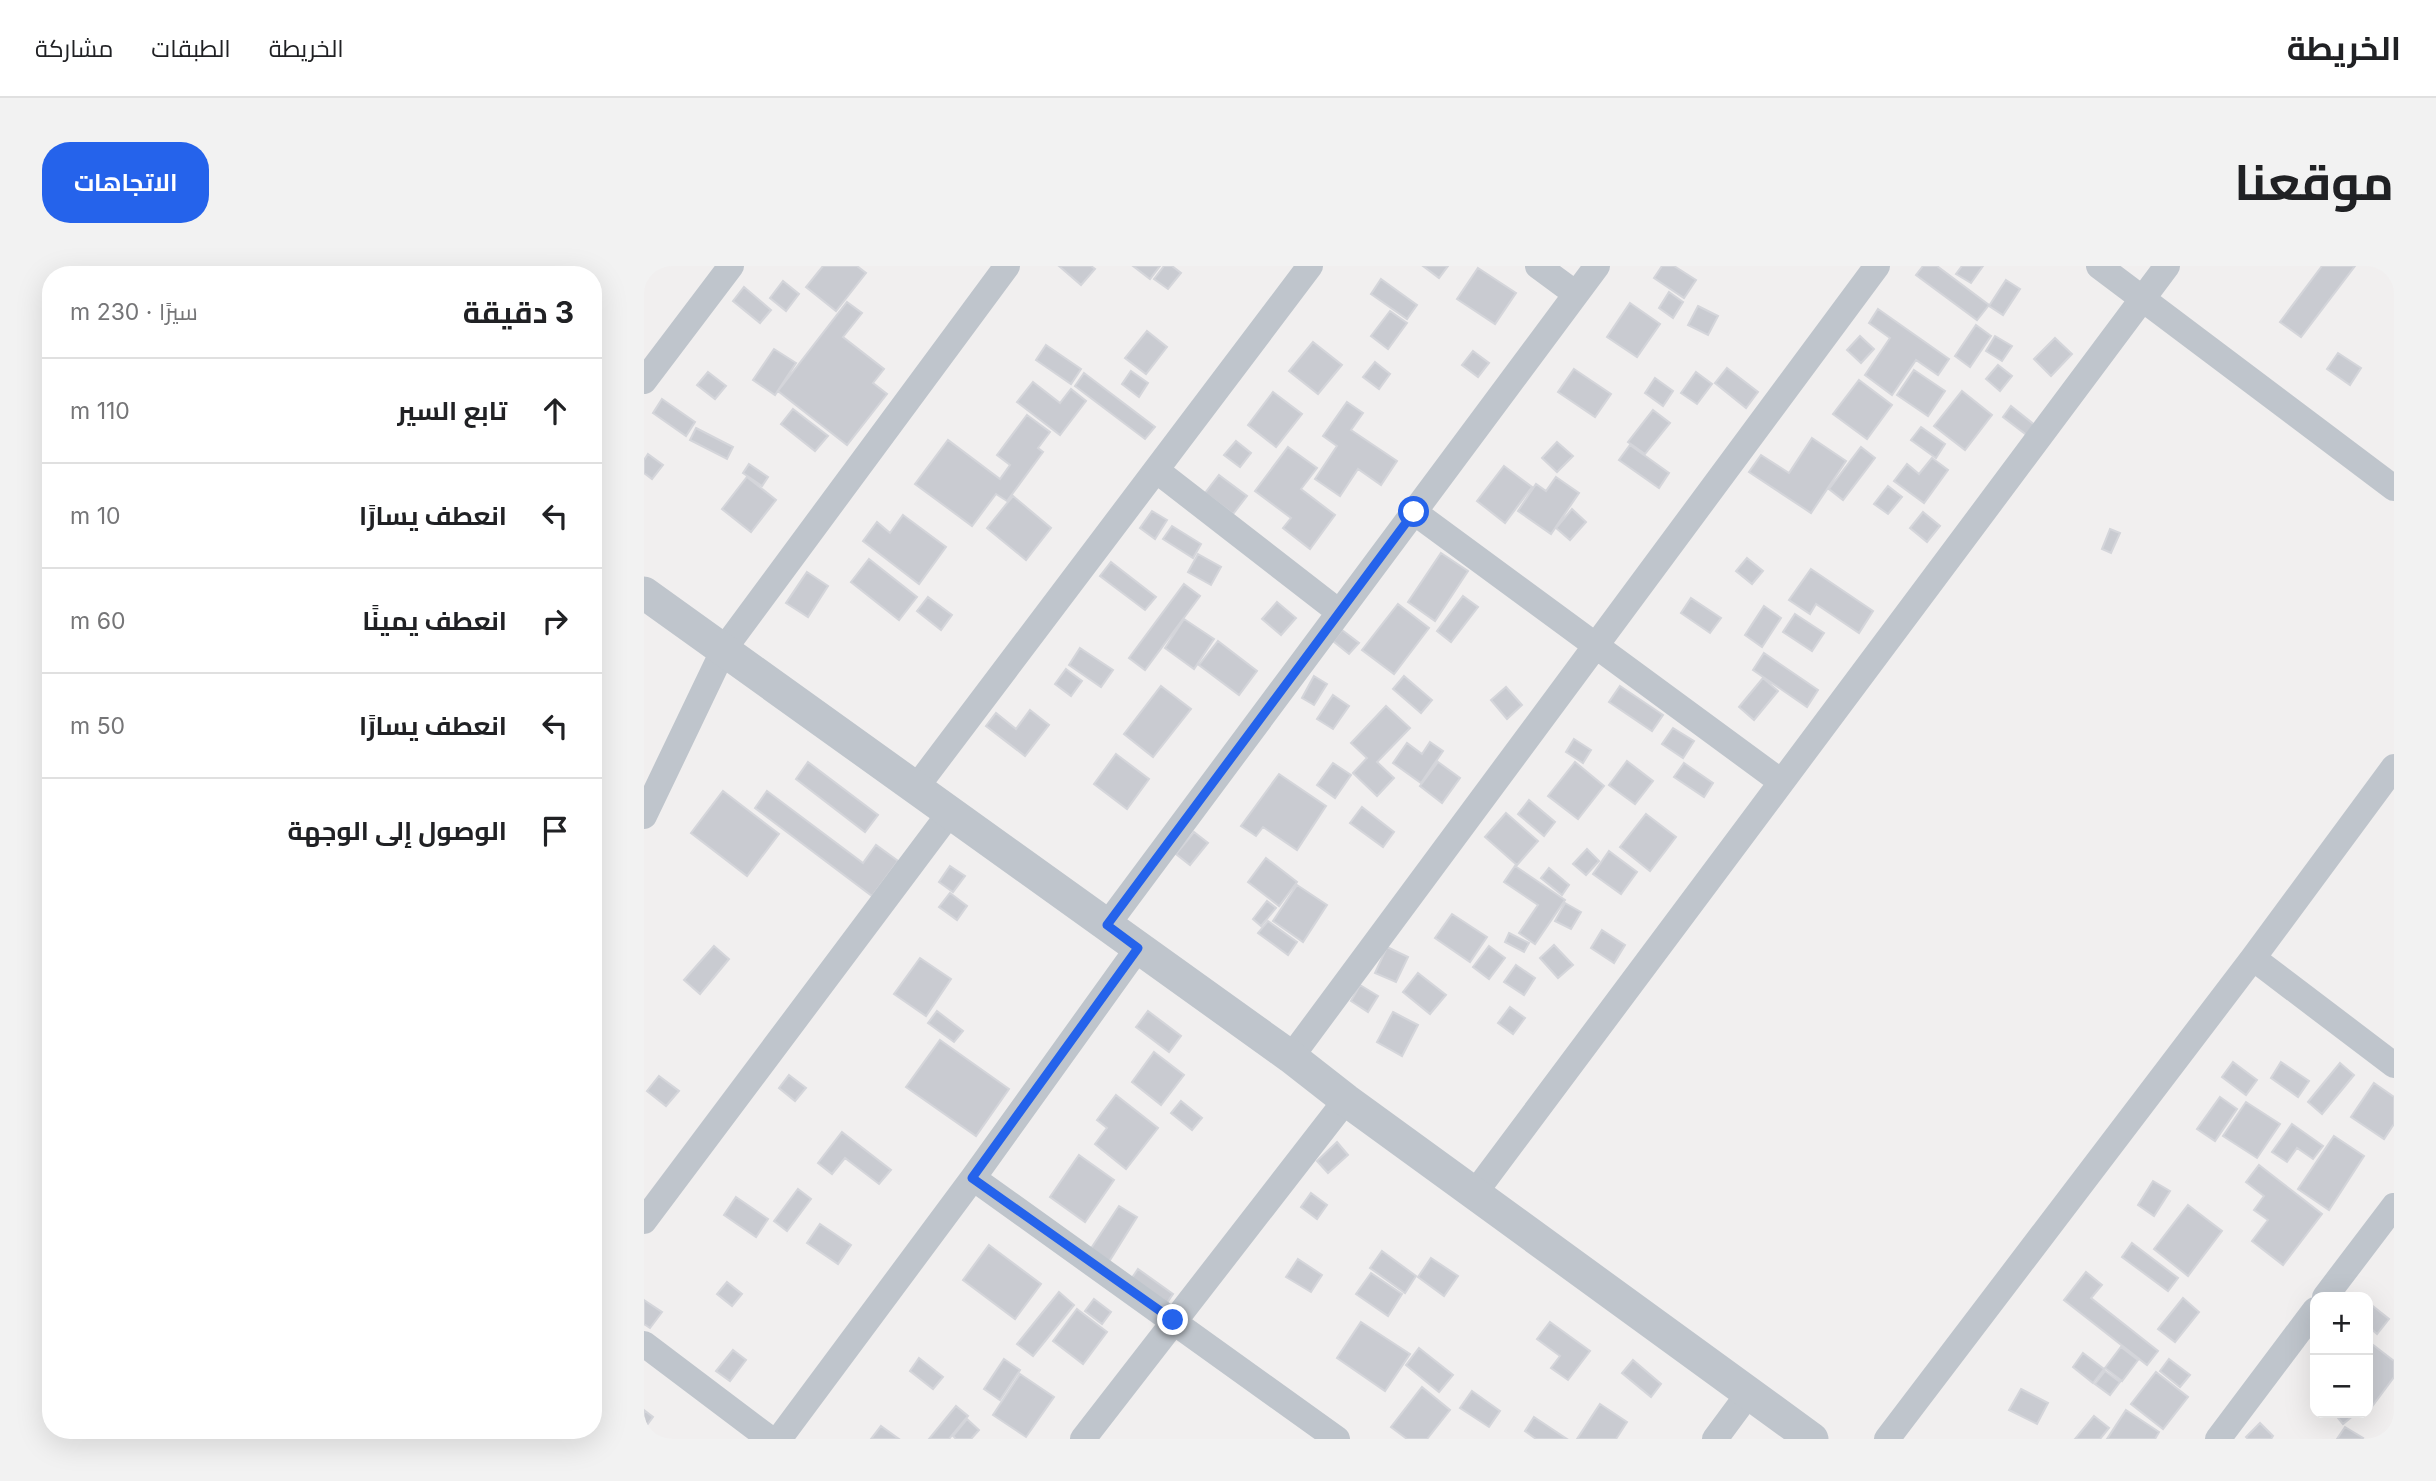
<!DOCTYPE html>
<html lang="ar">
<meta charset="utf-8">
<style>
body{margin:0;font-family:Inter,Cairo,sans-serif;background:#f2f2f2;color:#202124;direction:rtl}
.controls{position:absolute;right:21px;bottom:21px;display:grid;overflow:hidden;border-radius:14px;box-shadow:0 7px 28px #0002}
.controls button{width:63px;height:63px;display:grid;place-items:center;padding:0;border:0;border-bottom:2px solid #e0e0e0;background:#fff;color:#202124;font:35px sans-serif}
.stop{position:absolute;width:21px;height:21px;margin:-16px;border:5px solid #2563eb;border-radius:50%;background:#fff}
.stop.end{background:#2563eb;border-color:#fff;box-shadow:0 2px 7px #0008}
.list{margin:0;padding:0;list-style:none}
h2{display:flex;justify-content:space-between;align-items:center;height:91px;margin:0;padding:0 28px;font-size:30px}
h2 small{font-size:23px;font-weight:400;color:#757577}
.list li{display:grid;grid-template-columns:46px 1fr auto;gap:21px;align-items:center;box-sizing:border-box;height:105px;padding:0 28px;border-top:2px solid #e0e0e0}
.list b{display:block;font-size:26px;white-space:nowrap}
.list em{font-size:23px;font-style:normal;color:#757577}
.icon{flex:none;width:38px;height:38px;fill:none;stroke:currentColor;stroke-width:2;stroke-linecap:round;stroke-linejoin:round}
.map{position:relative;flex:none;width:1750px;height:1173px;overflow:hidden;direction:ltr;border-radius:28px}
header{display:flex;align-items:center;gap:42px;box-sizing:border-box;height:98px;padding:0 35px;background:#fff;border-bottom:2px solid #e0e0e0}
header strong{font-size:33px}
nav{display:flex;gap:38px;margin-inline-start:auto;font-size:24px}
.intro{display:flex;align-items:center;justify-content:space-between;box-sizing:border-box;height:168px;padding:0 42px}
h1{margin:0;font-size:49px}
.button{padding:18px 32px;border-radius:28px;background:#2563eb;color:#fff;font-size:24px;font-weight:700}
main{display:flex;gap:42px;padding:0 42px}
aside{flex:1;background:#fff;border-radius:28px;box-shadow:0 7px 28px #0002}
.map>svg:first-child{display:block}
</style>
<header>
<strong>الخريطة</strong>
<nav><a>الخريطة</a><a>الطبقات</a><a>مشاركة</a></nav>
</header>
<div class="intro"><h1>موقعنا</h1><a class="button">الاتجاهات</a></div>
<main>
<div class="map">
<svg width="1750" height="1173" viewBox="0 0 1750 1173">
<rect width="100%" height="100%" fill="#f1efef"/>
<path fill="#c9cbd1" stroke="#d4d5da" stroke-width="2" d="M179,0H213L222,7L192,45L162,21Z
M415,0H447L451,3L437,19Z
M489,0H516L506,13Z
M520,0H528L537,7L524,23L510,13Z
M779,0H804L795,12Z
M1018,0H1030L1052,14L1040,32L1010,12Z
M1279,0H1293L1345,39L1333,54L1272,9Z
M1318,0H1339L1327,17L1312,8Z
M1678,0H1711L1657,71L1636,56Z
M834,2L872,27L851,58L813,33Z
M737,13L773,39L763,53L727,28Z
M1362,14L1376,23L1359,49L1345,40Z
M139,15L155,28L142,45L126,32Z
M100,21L127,44L116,57L89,35Z
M1025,26L1039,36L1029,52L1015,42Z
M203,36L218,47L199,71L240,103L229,117L243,128L203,179L134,125Z
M986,37L1016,58L993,91L963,71Z
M1054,40L1074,50L1064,69L1044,59Z
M1234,43L1305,93L1294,109L1272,94L1248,129L1221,109L1246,72L1225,57Z
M746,45L763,57L744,83L727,70Z
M1332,59L1347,70L1326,101L1311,90Z
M503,65L523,81L502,108L481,92Z
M1216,70L1230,83L1217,97L1203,84Z
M1351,70L1368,80L1358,95L1342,85Z
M1411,72L1428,88L1407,110L1390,93Z
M669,76L698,99L674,128L645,105Z
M402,79L437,103L427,118L392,94Z
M130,83L152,97L131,129L109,114Z
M829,85L845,97L834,111L818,99Z
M1694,87L1717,102L1706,119L1683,103Z
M731,96L746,108L735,123L719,111Z
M1354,99L1368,110L1356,125L1342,113Z
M1083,102L1114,126L1102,142L1071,117Z
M930,103L967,128L951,151L914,126Z
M1270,104L1301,125L1284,150L1253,129Z
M487,105L504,117L495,131L478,118Z
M64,106L82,120L71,133L53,119Z
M1052,106L1068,118L1053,138L1037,127Z
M440,107L511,161L501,173L431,120Z
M1011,112L1029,125L1019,140L1001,127Z
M1215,114L1248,139L1223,173L1189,148Z
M389,116L416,137L427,123L442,135L416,169L373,136Z
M1318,125L1348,149L1321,184L1290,160Z
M629,126L658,148L632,181L604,159Z
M18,133L51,156L42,170L9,147Z
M703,136L719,147L707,164L753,195L737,219L714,203L696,230L671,213L693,180L679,170Z
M1367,140L1392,160L1384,170L1359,151Z
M149,143L184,170L171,185L137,158Z
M1009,144L1026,157L1001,188L984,176Z
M383,149L406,166L394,182L399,186L363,235L352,228L328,260L271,218L304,174L356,213L366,199L353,189Z
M1277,161L1301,178L1292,192L1267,174Z
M52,162L89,181L83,193L46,174Z
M1168,172L1202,195L1167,247L1105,206L1117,189L1145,207Z
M592,175L607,187L596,201L580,189Z
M913,176L929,190L913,206L898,192Z
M986,179L1025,207L1015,222L975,194Z
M644,181L673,202L657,223L691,249L666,283L639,262L647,252L611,225Z
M1217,181L1231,192L1199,234L1185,223Z
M4,188L19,199L8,213L0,207V194Z
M1288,192L1304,204L1280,237L1250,215L1263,198L1275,208Z
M105,198L124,211L118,220L99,207Z
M860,200L888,221L861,257L833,235Z
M575,209L603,230L589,248L561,227Z
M103,211L132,234L107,266L78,243Z
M912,211L935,227L907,268L874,245L892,218L902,225Z
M1244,220L1258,231L1244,248L1230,238Z
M369,230L407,262L382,294L343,262Z
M928,243L942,256L926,274L912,262Z
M508,245L523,254L511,273L496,262Z
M1279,246L1296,260L1283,276L1266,262Z
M259,249L302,281L275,318L219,275L233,256L246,267Z
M528,260L557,278L549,292L519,273Z
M1466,263L1476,267L1467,287L1458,283Z
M797,287L824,305L791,355L764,336Z
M554,288L577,301L567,319L544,306Z
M1103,292L1119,305L1108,318L1092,305Z
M225,293L273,331L255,354L207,316Z
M467,296L512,331L501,344L456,310Z
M1167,303L1229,345L1215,367L1172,338L1166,348L1145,334Z
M163,306L184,320L164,351L142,337Z
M540,318L556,330L501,404L485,392Z
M819,330L834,341L807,376L793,365Z
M284,331L308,349L297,364L273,345Z
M1047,332L1077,352L1066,367L1037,347Z
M633,336L652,352L637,369L618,353Z
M754,338L785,362L750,408L718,384Z
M1120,340L1137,352L1118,381L1101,369Z
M1151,348L1180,367L1168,385L1139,366Z
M540,353L570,373L550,403L521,382Z
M698,364L715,377L705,388L689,375Z
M574,375L613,405L595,429L555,399Z
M436,382L469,404L457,421L425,399Z
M1120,387L1174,424L1163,441L1109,404Z
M422,403L438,415L427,430L411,418Z
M670,410L683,418L670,439L658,432Z
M760,410L788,434L777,447L749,423Z
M1119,412L1134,425L1110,454L1095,441Z
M517,420L547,443L509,491L480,468Z
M976,420L1019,449L1008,465L965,436Z
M862,421L878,439L863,453L847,434Z
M689,429L705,440L689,463L673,453Z
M742,440L766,462L733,496L750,512L733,530L709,507L723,492L707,477Z
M386,444L405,459L381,490L342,460L352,447L372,463Z
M1029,462L1050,475L1039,492L1018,478Z
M930,473L947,484L939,497L922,486Z
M786,476L799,485L777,517L749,497L763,477L778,488Z
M472,488L505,513L483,543L450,518Z
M983,495L1009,515L991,538L965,519Z
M164,496L234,549L221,566L152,513Z
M794,496L816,512L798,537L776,520Z
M931,496L960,520L934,553L904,530Z
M689,497L707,509L691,532L673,519Z
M1040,497L1069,517L1060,531L1030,511Z
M635,508L682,540L653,584L619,561L612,570L597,560Z
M79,525L135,568L103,610L47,567Z
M123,525L219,597L232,579L254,595L228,630L111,542Z
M885,534L911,556L900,570L874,548Z
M718,541L750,566L739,581L706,557Z
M862,547L894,575L873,599L841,571Z
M1002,548L1032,571L1006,605L976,581Z
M550,566L564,577L546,599L532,588Z
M943,583L955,595L942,609L929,598Z
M965,585L993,606L977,628L949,608Z
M622,592L653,616L635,640L604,616Z
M306,600L321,610L309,626L295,616Z
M871,600L921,634L891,678L875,667L894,639L860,616Z
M905,602L925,619L918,629L897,612Z
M653,619L683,639L659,676L629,655Z
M306,627L323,640L313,654L295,641Z
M623,635L632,642L617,660L609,653Z
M921,637L937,646L927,663L911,655Z
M808,648L843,671L826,696L791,672Z
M624,655L653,676L644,689L614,667Z
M958,664L981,679L970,697L947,682Z
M865,667L885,677L880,686L861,676Z
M910,679L929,699L914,712L896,692Z
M70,680L85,693L56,728L40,714Z
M845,680L861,692L845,713L829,701Z
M743,681L764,691L752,716L731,707Z
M276,692L307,713L282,750L250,728Z
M872,699L891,712L880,729L860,716Z
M774,707L802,729L786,748L759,726Z
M716,719L734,730L724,746L707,735Z
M866,741L881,752L869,768L854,757Z
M293,745L319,765L310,776L284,757Z
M504,745L537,770L525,786L492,761Z
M749,746L774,759L758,790L733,776Z
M296,774L365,823L332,870L262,821Z
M510,786L540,809L517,839L488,816Z
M1589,796L1613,814L1602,829L1578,811Z
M1637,796L1665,815L1654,831L1627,812Z
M1696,797L1710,809L1678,848L1664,836Z
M145,809L162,822L151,835L135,822Z
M15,810L35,825L22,840L3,825Z
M1730,817L1750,831V858L1740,873L1707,851Z
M472,829L514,862L482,903L451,878L463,862L453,854Z
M1576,831L1593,843L1571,875L1553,863Z
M537,835L558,852L548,864L527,847Z
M1602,836L1636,858L1613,892L1579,870Z
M1648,858L1679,880L1669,893L1653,882L1643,896L1628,886Z
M198,866L247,904L235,918L201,892L188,908L174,897Z
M1690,870L1720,890L1685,944L1654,923Z
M693,876L704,889L684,907L673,895Z
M435,889L470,914L441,956L406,931Z
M1615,899L1678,948L1639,999L1608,975L1624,954L1610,944L1620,930L1602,916Z
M1509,915L1526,925L1510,950L1494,939Z
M154,923L167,933L143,965L130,955Z
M667,927L683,939L673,953L657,941Z
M92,931L124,953L112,971L80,949Z
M1544,939L1578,965L1544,1010L1510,983Z
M475,940L493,951L461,1002L442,990Z
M176,958L207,979L194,998L163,977Z
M1488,977L1534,1012L1524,1025L1478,991Z
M345,979L397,1018L371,1053L319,1014Z
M738,985L772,1010L761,1027L726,1002Z
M787,992L814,1010L800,1030L774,1011Z
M654,993L678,1009L667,1026L642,1011Z
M494,1003L529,1028L518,1044L483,1019Z
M1442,1006L1458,1019L1447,1032L1514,1085L1503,1099L1420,1034Z
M727,1007L758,1028L744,1050L712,1028Z
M83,1016L98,1028L88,1040L73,1028Z
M415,1026L430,1039L389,1090L373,1078Z
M1539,1032L1555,1046L1531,1076L1514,1063Z
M450,1033L467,1046L458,1058L441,1045Z
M0,1034L18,1046L6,1062L0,1058Z
M1725,1037L1745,1053L1733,1068L1724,1060Z
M433,1043L463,1066L439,1098L409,1075Z
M717,1056L766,1088L741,1125L693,1092Z
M906,1056L946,1085L924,1114L907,1102L916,1090L893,1073Z
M1724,1075L1750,1095V1111L1724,1146Z
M1477,1081L1494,1094L1478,1115L1461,1102Z
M775,1082L809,1109L795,1126L762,1099Z
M89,1084L102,1094L86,1115L72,1105Z
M1439,1087L1460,1103L1449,1117L1429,1101Z
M275,1092L299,1111L289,1123L266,1105Z
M360,1093L376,1104L356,1134L340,1123Z
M1525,1093L1546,1109L1536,1121L1516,1105Z
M989,1094L1017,1118L1007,1131L978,1107Z
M1461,1105L1476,1116L1466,1129L1451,1118Z
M1512,1106L1544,1131L1519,1163L1487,1138Z
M376,1108L410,1131L382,1171L349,1149Z
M778,1121L806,1144L783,1173H763L747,1161Z
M1377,1123L1404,1137L1393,1158L1365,1144Z
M828,1125L856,1145L845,1161L816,1142Z
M956,1138L983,1156L972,1173H933Z
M312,1140L324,1150L305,1173H285Z
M0,1144L9,1151L0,1163Z
M1482,1144L1515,1166L1511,1173H1463Z
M1690,1147H1708L1710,1149L1699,1158Z
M1450,1150L1465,1162L1456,1173H1431Z
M890,1151L923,1173H892L881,1165Z
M323,1153L335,1164L327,1173H312L309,1170Z
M1616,1157L1629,1170L1627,1173H1604L1602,1171Z
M237,1160L255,1173H227Z
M1701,1161L1719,1172L1718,1173H1693Z"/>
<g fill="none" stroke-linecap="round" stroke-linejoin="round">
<path stroke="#bfc5cc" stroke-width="26" d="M894,0L932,28
M1455,0L1750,222
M0,115L87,0
M512,204L695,346
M770,246L1136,515
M271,523L666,0
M0,550L80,383L363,0
M463,659L953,0
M1609,692L1750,799
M647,791L1233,0
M329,912L693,1173
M830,928L1523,0
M0,955L305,548
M1681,1031L1750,940
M0,1078L126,1173
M135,1173L329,912L494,682
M439,1173L702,834
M1071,1173L1105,1127
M1243,1173L1609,692L1750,501
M1574,1173L1671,1044"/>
<path stroke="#bfc5cc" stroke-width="33" d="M0,327L647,791L702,834L1168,1173"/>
</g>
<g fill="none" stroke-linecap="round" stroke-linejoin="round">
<path stroke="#2563eb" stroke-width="9" d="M529,1054L328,912L494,682L463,659L770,246"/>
</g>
</svg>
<div class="controls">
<button>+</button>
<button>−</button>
</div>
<div class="stop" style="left:770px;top:246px"></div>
<div class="stop end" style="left:529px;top:1054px"></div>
</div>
<aside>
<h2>3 دقيقة<small>سيرًا · 230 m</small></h2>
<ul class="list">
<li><svg class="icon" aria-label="ahead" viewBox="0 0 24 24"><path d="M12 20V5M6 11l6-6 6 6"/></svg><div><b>تابع السير</b></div><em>110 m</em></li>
<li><svg class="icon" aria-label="left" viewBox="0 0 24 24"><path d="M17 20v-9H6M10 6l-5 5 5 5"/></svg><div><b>انعطف يسارًا</b></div><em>10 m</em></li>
<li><svg class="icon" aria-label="right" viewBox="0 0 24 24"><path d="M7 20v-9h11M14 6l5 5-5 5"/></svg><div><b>انعطف يمينًا</b></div><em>60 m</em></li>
<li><svg class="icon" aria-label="left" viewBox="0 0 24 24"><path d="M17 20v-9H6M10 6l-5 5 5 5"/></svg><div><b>انعطف يسارًا</b></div><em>50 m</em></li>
<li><svg class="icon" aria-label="arrive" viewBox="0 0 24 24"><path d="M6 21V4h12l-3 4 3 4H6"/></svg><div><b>الوصول إلى الوجهة</b></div></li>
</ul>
</aside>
</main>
